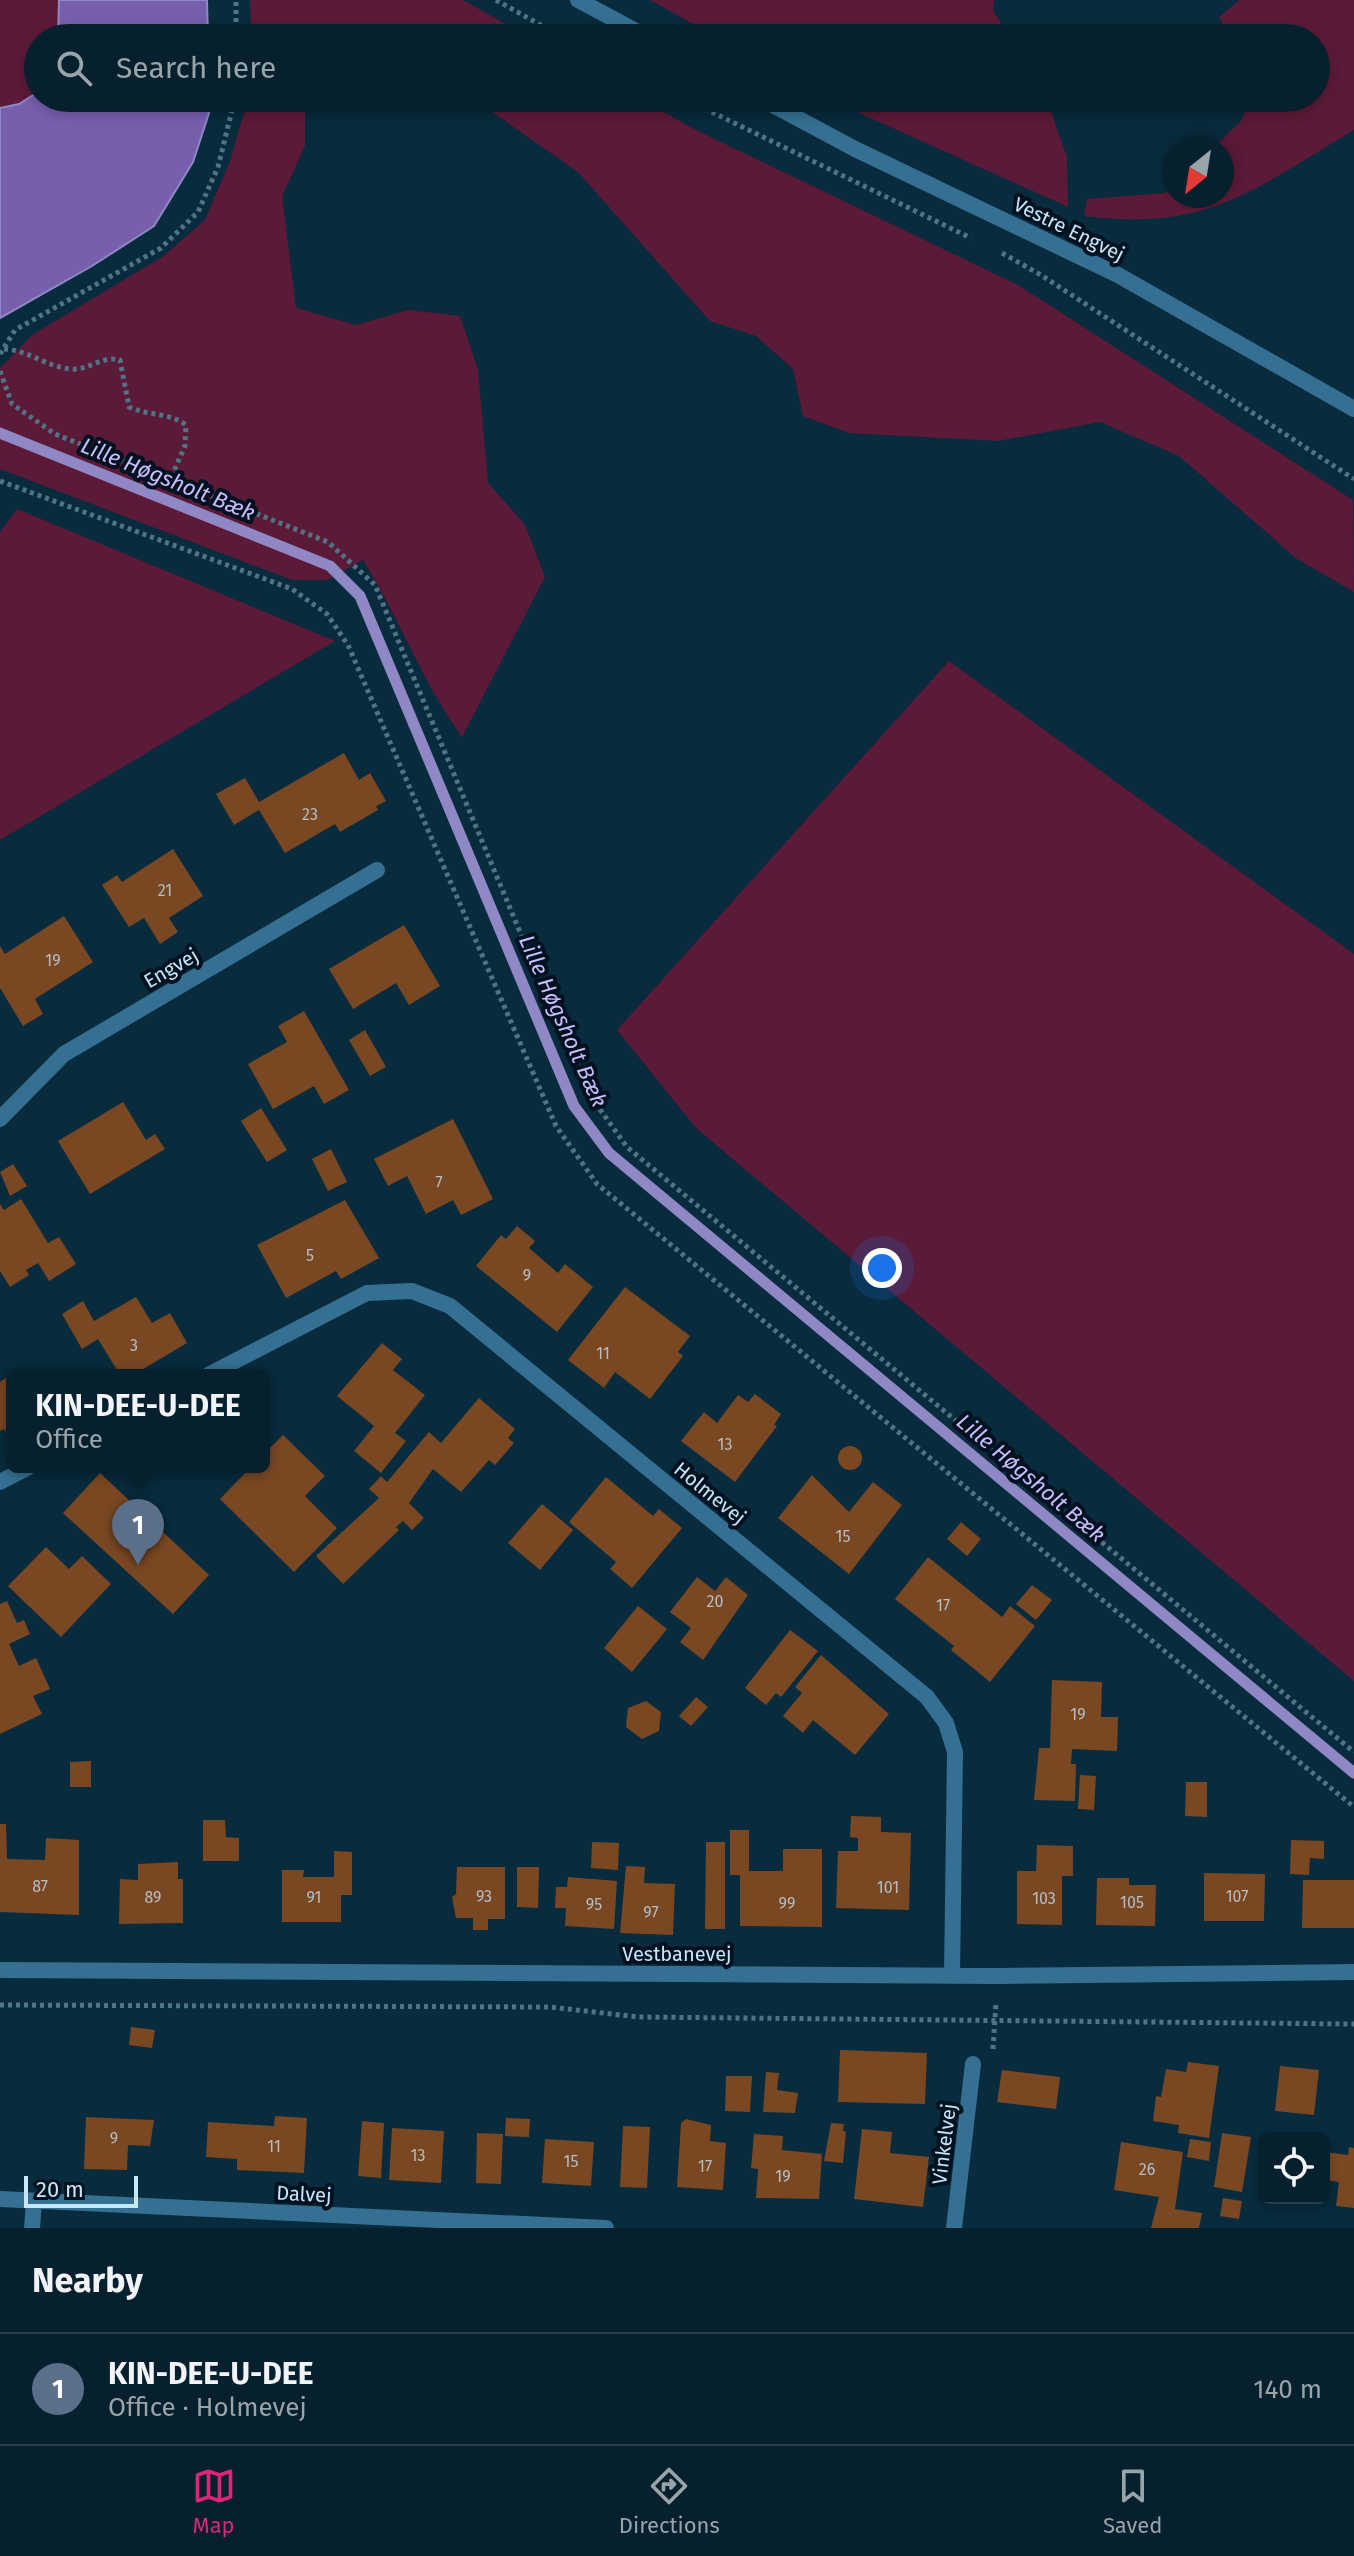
<!DOCTYPE html>
<meta charset="utf-8">
<style>
body{margin:0;font-family:"Fira Sans",sans-serif;background:#142d3a;color:#f1f3f6}
.controls{position:absolute;right:24px;bottom:24px;display:grid;overflow:hidden;border-radius:12px;box-shadow:0 4px 12px #0003}
.controls button{width:72px;height:72px;display:grid;place-items:center;padding:0;border:0;border-bottom:2px solid #273e4a;background:#06202e;color:#f1f3f6;font:40px sans-serif}
.compass{position:absolute;left:1162px;top:136px;width:72px;height:72px;border-radius:50%;background:#06202e;box-shadow:0 4px 12px #0003;rotate:210deg}
.scale{position:absolute;left:24px;bottom:20px;width:114px;box-sizing:border-box;padding-left:8px;border:4px solid #c8e6fa;border-top:0;font-size:22px;line-height:28px;white-space:nowrap;color:#c8e6fa;-webkit-text-stroke:6px #001220;paint-order:stroke}
.you{position:absolute;left:882px;top:1268px;width:28px;height:28px;margin:-20px;border:6px solid #fff;border-radius:50%;background:#1a73e8;box-shadow:0 0 0 12px #1a73e833}
.badge{display:grid;place-items:center;width:52px;height:52px;border-radius:50%;background:#db2777;color:#fff;font-size:26px;font-weight:700}
.pin{position:absolute;translate:-50% -66px;filter:drop-shadow(0 2px 4px #0008)}
.pin::after{content:'';position:absolute;top:42px;width:28px;height:24px;background:inherit;clip-path:polygon(0 0,100% 0,50% 100%)}
.popup{position:absolute;left:6px;top:1369px;width:264px;height:104px;box-sizing:border-box;display:grid;place-content:center;border-radius:12px;background:#06202e;filter:drop-shadow(0 2px 6px #0005);font-size:26px;white-space:nowrap;color:#98a3aa}
.popup b{font-size:30px;color:#f1f3f6}
.popup::after{content:'';position:absolute;left:50%;top:100%;margin-left:-16px;border:16px solid transparent;border-top-color:#06202e}
.list{margin:0;padding:0;list-style:none}
h2{display:flex;justify-content:space-between;align-items:center;height:104px;margin:0;padding:0 32px;font-size:34px}
h2 small{font-size:26px;font-weight:400;color:#98a3aa}
.list li{display:grid;grid-template-columns:52px 1fr auto;gap:24px;align-items:center;box-sizing:border-box;height:112px;padding:0 32px;border-top:2px solid #273e4a}
.list b{display:block;font-size:30px;white-space:nowrap}
.list p{margin:0;font-size:26px;white-space:nowrap;color:#98a3aa}
.list em{font-size:26px;font-style:normal;color:#98a3aa}
.icon{flex:none;width:44px;height:44px;fill:none;stroke:currentColor;stroke-width:2;stroke-linecap:round;stroke-linejoin:round}
.map{position:relative;flex:none;width:1354px;height:2228px;overflow:hidden}
.search{position:absolute;background:#06202e;box-shadow:0 4px 12px #0003;left:24px;right:24px;top:24px;height:88px;display:flex;align-items:center;gap:20px;box-sizing:border-box;padding:0 28px;border-radius:44px;color:#98a3aa;font-size:30px}
.sheet{height:216px;background:#06202e}
nav{display:flex;justify-content:space-around;align-items:center;box-sizing:border-box;height:112px;border-top:2px solid #273e4a;background:#06202e;font-size:22px;color:#98a3aa}
nav a{display:grid;justify-items:center;gap:4px}
nav .on{color:#db2777}
.map>svg:first-child{display:block}
</style>
<div class="map">
<svg width="1354" height="2228" viewBox="0 0 1354 2228">
<rect width="100%" height="100%" fill="#082b3d"/>
<path fill="#5b1a37" d="M0,0H59L58,38H38V92L19,104L0,108Z
M250,0H463L531,38H379L372,34L251,38Z
M650,0H994L993,10L1010,38H718Z
M1239,0H1354V130C1253,190 1207,232 1084,216L1087,199L1165,193L1174,185V196H1222V148H1213L1241,121L1250,98H1316V38H1231L1219,17Z
M248,98H305V146L282,196L296,308L356,325L408,310L460,316L478,370L488,483L525,525L545,577L462,737C422,681 399,618 363,560L327,580H292L0,469V368L32,335L162,257L205,220L230,161Z
M472,98H639L696,130L1018,285L1353,500L1354,592L1297,559L1179,456L1100,422L998,441L849,433L803,416L793,369L756,336L710,321L578,172Z
M826,98H1046L1067,157L1068,207Z
M17,509L335,641L0,840V532Z
M949,661L1354,954V1681L696,1128L617,1030Z"/>
<path fill="#785fae" stroke="#9088c5" stroke-width="2" d="M59,0H207L208,38H58Z
M38,92V98H209V113L193,162L154,226L92,266L0,318V108L19,104Z"/>
<g fill="none" stroke-linecap="round" stroke-linejoin="round">
<path stroke="#9088c5" stroke-width="11" d="M0,433L330,566L360,596L574,1106L609,1153L1354,1773"/>
</g>
<path fill="#794822" d="M344,753L359,780L370,773L386,801L376,806L378,810L340,832L335,824L285,853L259,810L234,825L216,794L245,778L259,802Z
M173,849L203,896L169,918L178,932L160,944L144,918L129,927L102,885L117,875L122,882Z
M64,916L93,962L35,999L43,1014L23,1026L0,988V946L5,954Z
M404,925L440,986L409,1005L396,983L353,1009L329,969Z
M304,1011L349,1090L324,1104L314,1086L273,1109L248,1064L287,1042L278,1026Z
M365,1030L386,1067L370,1076L349,1040Z
M123,1102L146,1140L155,1134L165,1149L90,1194L58,1141Z
M261,1108L287,1150L267,1162L241,1121Z
M453,1119L493,1199L461,1215L453,1200L426,1214L407,1176L388,1186L374,1159Z
M331,1149L347,1182L328,1191L312,1159Z
M13,1164L27,1186L10,1196L0,1172Z
M21,1199L48,1243L59,1237L76,1264L49,1281L38,1263L26,1270L29,1275L10,1287L0,1271V1204L4,1210Z
M345,1200L379,1258L341,1279L336,1271L286,1298L257,1245Z
M517,1226L535,1241L529,1248L558,1273L565,1264L593,1287L557,1332L476,1266L501,1235L506,1239Z
M625,1287L690,1336L678,1352L683,1356L650,1399L615,1372L604,1388L568,1360Z
M136,1297L152,1323L170,1313L187,1343L133,1375H120L98,1339L82,1349L62,1314L83,1301L94,1321Z
M382,1343L402,1359L393,1370L425,1395L395,1433L406,1441L381,1473L354,1451L374,1426L337,1396Z
M12,1374V1442L4,1429L0,1431V1382Z
M755,1394L781,1414L774,1425L777,1426L735,1482L681,1441L704,1412L717,1423L738,1395L748,1402Z
M479,1398L515,1429L508,1438L514,1443L495,1465L489,1460L461,1492L433,1469L409,1503L424,1518L412,1530L403,1521L396,1527L399,1530L343,1584L316,1556L379,1498L369,1489L381,1476L387,1482L429,1432L441,1443Z
M283,1435L325,1476L305,1496L337,1528L294,1572L220,1499L251,1467H264V1454Z
M838 1458a12 12 0 1 1 24 0a12 12 0 1 1-24 0Z
M100,1473L209,1575L173,1614L63,1513Z
M812,1475L849,1512L873,1482L902,1505L849,1574L778,1518Z
M606,1477L653,1516L659,1509L682,1528L632,1588L610,1569L616,1562L569,1522Z
M542,1504L573,1530L540,1570L508,1543Z
M961,1522L981,1539L967,1556L947,1539Z
M46,1547L69,1569L82,1556L111,1584L61,1637L8,1586Z
M928,1557L1002,1617L1010,1606L1035,1626L990,1682L951,1650L954,1646L895,1599Z
M697,1577L715,1591L726,1577L748,1595L703,1660L680,1642L691,1628L670,1612Z
M1032,1585L1052,1600L1036,1620L1016,1604Z
M7,1601L17,1623L24,1620L30,1634L9,1644L19,1666L36,1658L50,1689L33,1696L42,1714L0,1734V1604Z
M638,1606L667,1629L632,1672L604,1648Z
M790,1630L818,1651L781,1697L776,1693L766,1705L745,1688Z
M821,1655L889,1714L855,1755L813,1720L803,1733L783,1716L802,1693L795,1687Z
M1052,1680L1102,1682L1101,1717H1118L1117,1751L1072,1749L1071,1764H1076L1075,1801L1034,1800L1039,1748H1050Z
M696,1697L708,1707L691,1726L679,1716Z
M646,1701L661,1712L659,1731L642,1739L626,1727L628,1708Z
M91,1761V1787H70V1762Z
M1080,1775L1096,1776L1094,1810L1078,1809Z
M1186,1782H1207V1817L1185,1816Z
M851,1816L881,1817V1832L911,1833L909,1910L836,1908L838,1851H858V1838L850,1837Z
M203,1820H225L226,1837L239,1838V1861H203Z
M0,1824H6L7,1859L45,1860L46,1838L79,1840V1915L0,1912Z
M730,1830H749V1871H783V1849H822V1927L740,1926V1875H730Z
M1291,1840L1324,1841V1859L1310,1858L1309,1875L1290,1874Z
M592,1842L619,1843L618,1870L591,1868Z
M706,1842H725V1929H705Z
M1037,1845L1073,1846V1876H1062V1925L1017,1924V1871H1036Z
M334,1851L352,1852V1895H341V1922H282V1870H304L303,1877H334Z
M178,1862V1879H183V1923L119,1924L120,1879L138,1880V1864Z
M626,1866L645,1867L644,1883L675,1884L673,1935L620,1933Z
M457,1867H505V1919H488V1930H473V1918H456L452,1897L456,1894Z
M517,1867H539L538,1908L517,1907Z
M1204,1873L1265,1874L1264,1921H1204Z
M568,1877L617,1881L614,1929L565,1926L566,1908H555L556,1887H567Z
M1097,1878H1129V1885H1156L1155,1926L1096,1925Z
M1303,1880H1354V1928H1302Z
M131,2027L155,2030L152,2048L129,2045Z
M840,2050L927,2053L925,2104L838,2102Z
M1188,2062L1219,2066L1209,2138L1178,2133L1179,2125L1153,2121L1156,2096L1161,2097L1166,2069L1186,2072Z
M1280,2066L1319,2070L1314,2115L1275,2111Z
M1002,2070L1060,2077L1056,2109L997,2102Z
M766,2072L779,2073L777,2090L798,2093L795,2113L763,2112Z
M726,2076H752L750,2112L725,2111Z
M275,2116L307,2118L304,2173L237,2170V2159L206,2157L208,2122L274,2126Z
M86,2117L154,2120L150,2146L128,2145L127,2170L84,2169Z
M506,2118L530,2119L529,2137L505,2136Z
M686,2119L711,2125L710,2141L726,2143L723,2190L677,2187L681,2123Z
M362,2121L384,2123L381,2178L358,2176Z
M831,2123L844,2124L843,2131L846,2132L843,2163L824,2161Z
M623,2126L650,2127L647,2188L620,2187Z
M392,2128L444,2131L441,2183L389,2180Z
M862,2129L892,2132L890,2153L929,2157L923,2207L854,2199Z
M477,2133L503,2134L501,2184L476,2183Z
M1222,2133L1251,2137L1242,2192L1214,2187Z
M754,2134L783,2136L782,2150L822,2154L819,2199L756,2198L758,2169L751,2168Z
M545,2139L594,2142L591,2186L542,2183Z
M1190,2139L1211,2142L1209,2161L1187,2157Z
M1121,2142L1183,2152L1175,2209L1202,2213L1199,2228H1151L1159,2197L1114,2190Z
M1349,2147L1354,2148V2208L1336,2206L1339,2182L1324,2180V2152L1348,2155Z
M1223,2198L1242,2201L1239,2219L1220,2216Z"/>
<g fill="none" stroke-linecap="round" stroke-linejoin="round">
<path stroke="#527386" stroke-width="5" stroke-dasharray="4 4" stroke-linecap="butt" d="M496,0L564,38
M236,38V0
M683,98L971,238
M1002,253L1041,275L1354,479
M4,349C28,350 47,367 71,369C88,371 102,355 120,360L129,407C148,416 169,412 186,425L185,446L170,480
M0,354L15,330L161,248L198,212L218,167L235,98
M0,371L12,404L55,434L328,542L375,585L586,1090L627,1147L1354,1752
M0,481L292,589L327,614L348,645L556,1126L597,1184L1354,1807
M0,2005L550,2007L638,2017L1354,2024
M993,2049L996,2003"/>
<path stroke="#357092" stroke-width="16" d="M0,1119L64,1054L377,870
M208,1375L367,1293L412,1291L450,1306L927,1697L946,1723L955,1752L952,1976
M0,1482L29,1467
M0,1970L998,1976L1354,1972
M0,2199L606,2228
M32,2228L34,2201
M954,2228L973,2064"/>
<path stroke="#357092" stroke-width="16" d="M578,0L649,38
M760,98L855,149L1118,275L1354,409"/>
</g>
<g text-anchor="middle" dominant-baseline="central" stroke-width="8" stroke-linejoin="round" paint-order="stroke">
<g font-size="16" fill="#b4bec4">
<text x="310" y="814">23</text>
<text x="165" y="890">21</text>
<text x="53" y="960">19</text>
<text x="439" y="1182">7</text>
<text x="310" y="1255">5</text>
<text x="527" y="1275">9</text>
<text x="134" y="1345">3</text>
<text x="603" y="1353">11</text>
<text x="725" y="1444">13</text>
<text x="843" y="1536">15</text>
<text x="715" y="1601">20</text>
<text x="943" y="1605">17</text>
<text x="1078" y="1714">19</text>
<text x="40" y="1886">87</text>
<text x="888" y="1887">101</text>
<text x="484" y="1896">93</text>
<text x="1237" y="1896">107</text>
<text x="153" y="1897">89</text>
<text x="314" y="1897">91</text>
<text x="1044" y="1898">103</text>
<text x="1132" y="1902">105</text>
<text x="787" y="1903">99</text>
<text x="594" y="1904">95</text>
<text x="651" y="1912">97</text>
<text x="114" y="2138">9</text>
<text x="274" y="2146">11</text>
<text x="418" y="2155">13</text>
<text x="571" y="2161">15</text>
<text x="705" y="2166">17</text>
<text x="1147" y="2169">26</text>
<text x="783" y="2176">19</text>
</g>
<g font-size="20" fill="#c8e6fa" stroke="#001220">
<text transform="translate(1069 229) rotate(26)">Vestre Engvej</text>
<text transform="translate(171 968) rotate(-30)">Engvej</text>
<text transform="translate(710 1493) rotate(39)">Holmevej</text>
<text x="677" y="1954">Vestbanevej</text>
<text transform="translate(944 2144) rotate(-83)">Vinkelvej</text>
<text transform="translate(304 2194) rotate(3)">Dalvej</text>
</g>
<g font-size="22" font-style="italic" fill="#cdbcfc" stroke="#001220">
<text transform="translate(168 479) rotate(22)">Lille Høgsholt Bæk</text>
<text transform="translate(563 1021) rotate(66)">Lille Høgsholt Bæk</text>
<text transform="translate(1031 1478) rotate(40)">Lille Høgsholt Bæk</text>
</g>
</g>
</svg>
<div class="controls">
<button><svg class="icon" aria-label="locate" viewBox="0 0 24 24"><circle cx="12" cy="12" r="6"/><path d="M12 2v4M12 18v4M2 12h4M18 12h4"/></svg></button>
</div>
<svg class="compass" viewBox="-18 -18 36 36"><path d="M0-13l5 13h-10z" fill="#e53935"/><path d="M0 13l5-13h-10z" fill="#98a3aa"/></svg>
<div class="scale">20 m</div>
<div class="you"></div>
<div class="pin badge" style="left:138px;top:1565px;background:#5c6f8a">1</div>
<div class="popup"><b>KIN-DEE-U-DEE</b>Office</div>
<div class="search"><svg class="icon" aria-label="search" viewBox="0 0 24 24"><circle cx="10" cy="10" r="6"/><path d="M15 15l6 6"/></svg>Search here</div>
</div>
<section class="sheet">
<h2>Nearby<small></small></h2>
<ul class="list">
<li><span class="badge" style="background:#5c6f8a">1</span><div><b>KIN-DEE-U-DEE</b><p>Office · Holmevej</p></div><em>140 m</em></li>
</ul>
</section>
<nav>
<a class="on"><svg class="icon" aria-label="map" viewBox="0 0 24 24"><path d="M3 6l6-2 6 2 6-2v14l-6 2-6-2-6 2zM9 4v14M15 6v14"/></svg>Map</a>
<a><svg class="icon" aria-label="directions" viewBox="0 0 24 24"><path d="M12 3l9 9-9 9-9-9zM9 14v-3h6M13 9l2 2-2 2"/></svg>Directions</a>
<a><svg class="icon" aria-label="saved" viewBox="0 0 24 24"><path d="M7 4h10v16l-5-4-5 4z"/></svg>Saved</a>
</nav>
